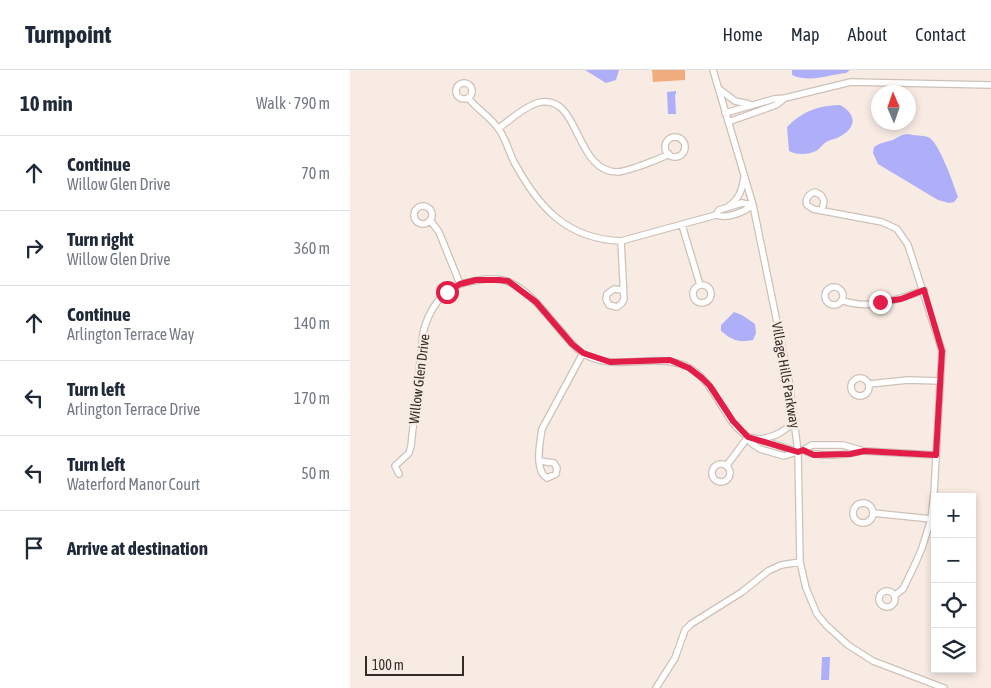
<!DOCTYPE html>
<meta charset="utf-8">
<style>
body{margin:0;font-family:"Asap Condensed",sans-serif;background:#f2f2f3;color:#1f2937}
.controls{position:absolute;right:15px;bottom:15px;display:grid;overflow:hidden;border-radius:0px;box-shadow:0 2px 8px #0003}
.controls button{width:45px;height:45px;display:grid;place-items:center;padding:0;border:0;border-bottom:1px solid #e0e1e3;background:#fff;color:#1f2937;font:25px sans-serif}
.compass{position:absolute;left:521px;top:15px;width:45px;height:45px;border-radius:50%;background:#fff;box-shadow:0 2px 8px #0003;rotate:358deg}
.scale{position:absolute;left:15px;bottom:12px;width:99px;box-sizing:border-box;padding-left:5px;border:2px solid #322d2a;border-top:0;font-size:14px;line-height:18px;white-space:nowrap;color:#322d2a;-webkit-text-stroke:4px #f8ebe3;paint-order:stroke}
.stop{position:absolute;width:15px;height:15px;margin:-11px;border:4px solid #e11d48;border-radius:50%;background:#fff}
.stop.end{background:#e11d48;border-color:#fff;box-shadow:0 1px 5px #0008}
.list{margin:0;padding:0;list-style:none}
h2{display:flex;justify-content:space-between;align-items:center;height:65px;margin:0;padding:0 20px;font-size:21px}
h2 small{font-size:16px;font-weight:400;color:#747a83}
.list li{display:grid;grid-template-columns:32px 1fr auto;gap:15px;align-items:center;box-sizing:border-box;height:75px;padding:0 20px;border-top:1px solid #e0e1e3}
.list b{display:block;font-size:19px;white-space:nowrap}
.list p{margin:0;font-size:16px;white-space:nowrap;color:#747a83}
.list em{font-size:16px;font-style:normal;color:#747a83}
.icon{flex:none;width:28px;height:28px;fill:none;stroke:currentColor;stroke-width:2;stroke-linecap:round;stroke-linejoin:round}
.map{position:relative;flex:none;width:641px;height:618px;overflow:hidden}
header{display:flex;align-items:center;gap:30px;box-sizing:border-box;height:70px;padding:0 25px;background:#fff;border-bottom:1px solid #e0e1e3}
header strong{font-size:24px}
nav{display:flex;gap:28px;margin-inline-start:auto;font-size:18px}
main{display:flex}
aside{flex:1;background:#fff}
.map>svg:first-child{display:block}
</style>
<header>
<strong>Turnpoint</strong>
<nav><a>Home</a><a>Map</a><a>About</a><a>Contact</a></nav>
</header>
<main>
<aside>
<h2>10 min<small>Walk · 790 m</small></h2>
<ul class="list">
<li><svg class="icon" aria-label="ahead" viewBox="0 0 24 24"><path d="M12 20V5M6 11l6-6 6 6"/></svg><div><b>Continue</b><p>Willow Glen Drive</p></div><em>70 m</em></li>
<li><svg class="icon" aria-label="right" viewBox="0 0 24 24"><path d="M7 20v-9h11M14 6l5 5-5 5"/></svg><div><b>Turn right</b><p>Willow Glen Drive</p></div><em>360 m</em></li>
<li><svg class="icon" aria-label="ahead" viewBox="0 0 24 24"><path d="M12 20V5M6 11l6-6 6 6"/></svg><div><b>Continue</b><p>Arlington Terrace Way</p></div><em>140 m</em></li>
<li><svg class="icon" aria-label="left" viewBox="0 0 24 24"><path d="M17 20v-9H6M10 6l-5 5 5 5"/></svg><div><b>Turn left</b><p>Arlington Terrace Drive</p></div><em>170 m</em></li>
<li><svg class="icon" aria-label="left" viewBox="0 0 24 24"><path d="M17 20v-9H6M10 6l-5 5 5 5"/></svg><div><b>Turn left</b><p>Waterford Manor Court</p></div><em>50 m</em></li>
<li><svg class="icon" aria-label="arrive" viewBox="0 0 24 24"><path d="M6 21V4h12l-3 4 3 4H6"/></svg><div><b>Arrive at destination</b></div></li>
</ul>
</aside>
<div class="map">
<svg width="641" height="618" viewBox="0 0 641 618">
<rect width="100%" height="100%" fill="#f8ebe3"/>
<path fill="#f0ac7d" d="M302,0H335V10L303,12Z"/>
<path fill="#aeaff8" d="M235,0H269L266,10L256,13Z
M442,0H500L496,3C477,5 461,13 442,5Z
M326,21V24L325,25L326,44H318L317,22Z
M490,35C507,44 507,58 489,67C486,69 482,69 478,71C473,73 471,78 466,81C458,85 446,85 439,81L437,57C453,41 467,36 490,35Z
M558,64C564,66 573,65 578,67C589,71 604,116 608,127L604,132L599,133L588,130L528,94L523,83L524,77C530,73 532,73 539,71C548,69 547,65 558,64Z
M384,242L392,245L405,254L406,263L403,270C388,273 382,270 371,261V255Z
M472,587H480L479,610H471Z"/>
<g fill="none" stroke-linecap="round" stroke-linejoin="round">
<defs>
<path id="minor" d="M363,0L403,135L439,311L448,382L450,492L456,518L467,544L476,555L498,575L523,591L594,618
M106 21a8 8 0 1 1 16 0a8 8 0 1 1-16 0Z
M369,19L385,31L399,34
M118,28C128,40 142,48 150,61C156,70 159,82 164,92C189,138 217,169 271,171L366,145L369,140L392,133L403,135
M375,43L424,29L435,28L501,12L641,15
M378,52L426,35L435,28
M149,58C160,50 174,37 187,33C231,21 223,102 268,102C276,101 283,98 290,96C300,92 310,89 319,84
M315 77a10 10 0 1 1 20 0a10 10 0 1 1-20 0Z
M379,136C389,129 392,120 394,108
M64 145a9 9 0 1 1 18 0a9 9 0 1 1-18 0Z
M472,140L474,131L471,125L465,122C458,124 455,129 457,135L463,139L532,152L547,159L558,175L592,281L584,423L581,449L572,478L566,492L553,519L545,525
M366,145C378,149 394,142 403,135
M80,150L89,162L110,214
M332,155L350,215
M271,171L274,229L272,233L267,237L259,235L256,229L257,224L264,219L272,220
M343 224a9 9 0 1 1 18 0a9 9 0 1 1-18 0Z
M475 226a9 9 0 1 1 18 0a9 9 0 1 1-18 0Z
M492,230C517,241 550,229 574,220
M501 317a9 9 0 1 1 18 0a9 9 0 1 1-18 0Z
M519,314L558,310L590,311
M411,369C427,366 433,362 445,351
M453,380C467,388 497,385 512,381
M190,391L204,393L207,398L206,404L197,408C184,401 190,371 192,359L233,283
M362 403a9 9 0 1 1 18 0a9 9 0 1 1-18 0Z
M377,395L398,367L401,373L410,379L434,386L453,380L462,375H493L514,381L586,385
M49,404L45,396L59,383L61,376L73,263C78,242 92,218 114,213C128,210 146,206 159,212C180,221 196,244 211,261C217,268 224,277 232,283C263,303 303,282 336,296C366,310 373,352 397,366C400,368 405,368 408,369C422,373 435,378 448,382
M503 443a10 10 0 1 1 20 0a10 10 0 1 1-20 0Z
M523,443L581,449
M529 529a8 8 0 1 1 16 0a8 8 0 1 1-16 0Z
M306,618L325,588L335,560L341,554L392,522L418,501L431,495L450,492"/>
</defs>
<use href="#minor" stroke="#cdc1b8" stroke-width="8"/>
<use href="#minor" stroke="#fff" stroke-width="5.5"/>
</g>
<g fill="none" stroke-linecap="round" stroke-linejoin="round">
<path stroke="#e11d48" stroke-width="6" d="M97,222L110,214L126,210H149L158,211L186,232L222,274L233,283L260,292L320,290L339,298L352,308L360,316L383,351L398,367L448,382L453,380L464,385L500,384L514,381L586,385L592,281L574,220L551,229L530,232"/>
</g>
<g text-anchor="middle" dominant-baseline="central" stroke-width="5" stroke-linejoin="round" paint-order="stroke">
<g font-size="14" fill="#322d2a" stroke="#f8ebe3">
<text transform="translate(436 305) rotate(80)">Village Hills Parkway</text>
<text transform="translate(69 309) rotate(-83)">Willow Glen Drive</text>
</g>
</g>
</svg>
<div class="controls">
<button>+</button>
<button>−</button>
<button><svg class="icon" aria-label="locate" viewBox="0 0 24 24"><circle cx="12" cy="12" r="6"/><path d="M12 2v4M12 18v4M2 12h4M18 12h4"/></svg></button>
<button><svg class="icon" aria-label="layers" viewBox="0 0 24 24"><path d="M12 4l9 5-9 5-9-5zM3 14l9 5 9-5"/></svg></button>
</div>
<svg class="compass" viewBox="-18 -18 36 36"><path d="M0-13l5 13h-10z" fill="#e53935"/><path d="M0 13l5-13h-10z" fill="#747a83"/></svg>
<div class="scale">100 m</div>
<div class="stop" style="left:97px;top:222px"></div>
<div class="stop end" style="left:530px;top:232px"></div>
</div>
</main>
